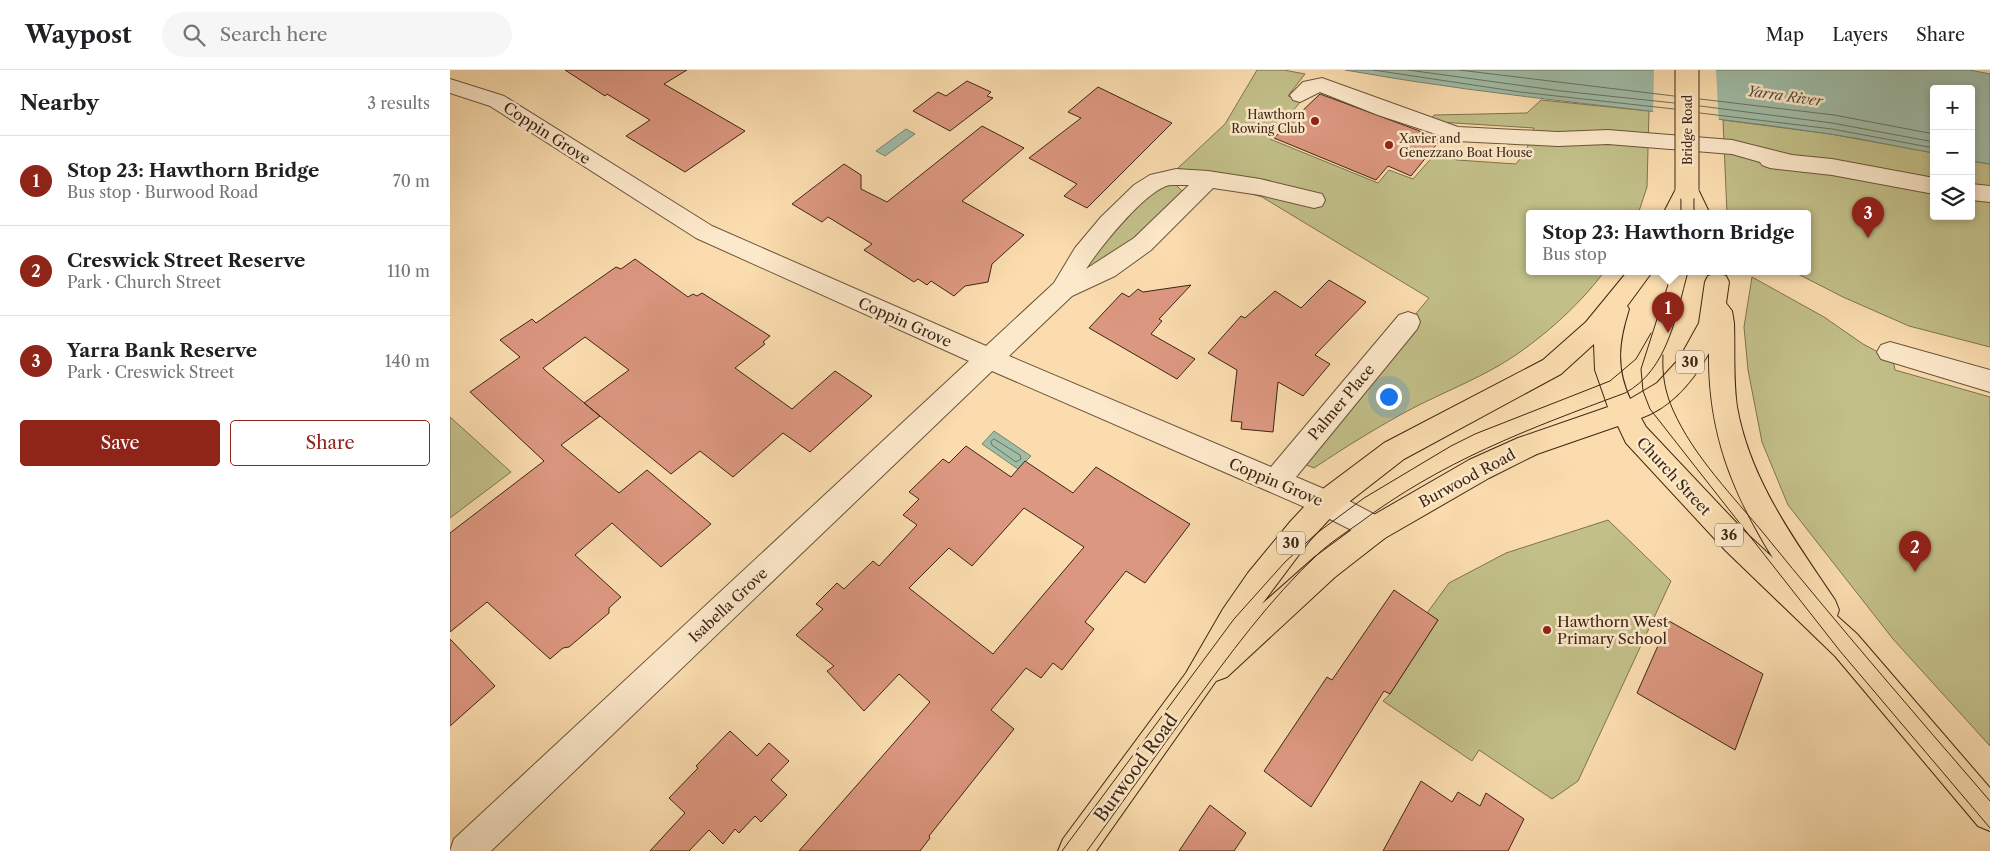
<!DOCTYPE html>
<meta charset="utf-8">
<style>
body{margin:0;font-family:"Libre Caslon Text",serif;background:#f6f6f6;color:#202124}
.controls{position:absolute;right:15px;top:15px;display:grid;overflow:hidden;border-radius:5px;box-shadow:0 2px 8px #0003}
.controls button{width:45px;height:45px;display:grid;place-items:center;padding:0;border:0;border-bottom:1px solid #e0e0e0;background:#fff;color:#202124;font:25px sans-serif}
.you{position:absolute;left:938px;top:326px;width:18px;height:18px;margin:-12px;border:4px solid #fff;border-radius:50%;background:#1a73e8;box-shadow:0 0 0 8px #1a73e833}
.badge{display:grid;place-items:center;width:32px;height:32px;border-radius:50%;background:#8f2418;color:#fff;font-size:16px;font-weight:700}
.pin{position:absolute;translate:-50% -41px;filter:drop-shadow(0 1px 2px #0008)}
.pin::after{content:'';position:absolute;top:26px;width:18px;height:15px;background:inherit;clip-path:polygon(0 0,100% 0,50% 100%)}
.popup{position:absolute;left:1076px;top:140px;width:285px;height:65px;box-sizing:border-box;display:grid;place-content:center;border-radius:5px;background:#fff;filter:drop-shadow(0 1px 4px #0005);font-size:16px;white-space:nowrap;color:#757577}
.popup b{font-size:19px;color:#202124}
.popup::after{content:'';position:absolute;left:50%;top:100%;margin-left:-10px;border:10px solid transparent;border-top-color:#fff}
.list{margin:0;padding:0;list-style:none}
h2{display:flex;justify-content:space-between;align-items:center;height:65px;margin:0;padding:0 20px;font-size:21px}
h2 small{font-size:16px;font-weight:400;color:#757577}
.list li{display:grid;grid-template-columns:32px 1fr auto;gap:15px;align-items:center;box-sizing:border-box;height:90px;padding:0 20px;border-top:1px solid #e0e0e0}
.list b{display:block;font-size:19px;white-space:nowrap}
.list p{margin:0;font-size:16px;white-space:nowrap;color:#757577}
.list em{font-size:16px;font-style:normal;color:#757577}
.actions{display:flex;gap:10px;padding:15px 20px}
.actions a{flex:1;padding:11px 0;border:1px solid #8f2418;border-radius:5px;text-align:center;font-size:18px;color:#8f2418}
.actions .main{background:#8f2418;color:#fff}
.icon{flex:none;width:28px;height:28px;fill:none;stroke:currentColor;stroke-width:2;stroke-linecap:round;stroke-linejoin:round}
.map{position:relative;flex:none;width:1540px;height:781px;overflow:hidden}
header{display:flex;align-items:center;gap:30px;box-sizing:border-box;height:70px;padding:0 25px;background:#fff;border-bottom:1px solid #e0e0e0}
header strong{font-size:24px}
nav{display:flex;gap:28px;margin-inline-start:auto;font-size:18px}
.search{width:350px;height:45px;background:#f6f6f6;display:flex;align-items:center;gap:12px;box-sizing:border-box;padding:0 18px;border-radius:28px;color:#757577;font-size:19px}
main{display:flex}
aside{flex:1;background:#fff}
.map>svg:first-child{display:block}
</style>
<header>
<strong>Waypost</strong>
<div class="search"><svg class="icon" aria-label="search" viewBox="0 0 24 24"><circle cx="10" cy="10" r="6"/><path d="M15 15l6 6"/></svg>Search here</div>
<nav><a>Map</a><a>Layers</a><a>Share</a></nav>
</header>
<main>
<aside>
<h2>Nearby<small>3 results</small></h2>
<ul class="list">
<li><span class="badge">1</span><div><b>Stop 23: Hawthorn Bridge</b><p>Bus stop · Burwood Road</p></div><em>70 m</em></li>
<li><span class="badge">2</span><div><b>Creswick Street Reserve</b><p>Park · Church Street</p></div><em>110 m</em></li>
<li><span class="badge">3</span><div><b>Yarra Bank Reserve</b><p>Park · Creswick Street</p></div><em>140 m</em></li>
</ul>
<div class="actions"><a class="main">Save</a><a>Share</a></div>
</aside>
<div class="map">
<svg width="1540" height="781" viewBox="0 0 1540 781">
<rect width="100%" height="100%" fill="#fadcae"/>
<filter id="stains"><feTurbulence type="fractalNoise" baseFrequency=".004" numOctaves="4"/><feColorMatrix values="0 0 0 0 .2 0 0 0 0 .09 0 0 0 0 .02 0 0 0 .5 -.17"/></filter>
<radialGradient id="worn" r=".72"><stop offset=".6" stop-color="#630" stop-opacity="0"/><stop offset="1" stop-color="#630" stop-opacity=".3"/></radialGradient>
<path fill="#c2bf88" stroke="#80724e" d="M807,0H834L855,4L838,26L851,31L820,69L928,113L939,100L963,109L985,84L1007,90L1066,94L1076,81L1084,58L989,52L981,48L984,45L1077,43L1091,30L1199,41L1197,117L1188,144H1079V202H1154C1128,237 1087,273 1050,295C1022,311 993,323 965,337C929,356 897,376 864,398L844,390L979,228L812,127L771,115L728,98L775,54Z
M1273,50L1381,64L1484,83V146H1521V91L1540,94V277L1459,256L1393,227L1344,202H1357V144H1277Z
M708,114L726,115L732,121V129L708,152L635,205L633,191Z
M1302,207L1374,247L1413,274L1443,290L1445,300L1540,327V676L1443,569L1338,435L1312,372L1298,300L1294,257Z
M0,347L61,402L0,448Z
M1158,450L1221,511L1128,711L1102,729L1029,680L1022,691L933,631L940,624L988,550L977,543L999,513L1056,483Z"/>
<path fill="#9fbca7" stroke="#78806c" d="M895,0H1520L1540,4V94L1521,91V19H1484V83C1449,77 1414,69 1380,64C1218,40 1056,29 895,0Z
M456,59L465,64L435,86L426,81Z
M544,361L581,386L568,399L532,374Z"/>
<path fill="#fadcae" d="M1204,0H1266L1269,53L1203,44Z"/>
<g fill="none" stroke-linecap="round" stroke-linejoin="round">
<path stroke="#6e715e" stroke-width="1" d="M923,0L1070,22L1224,39
M958,0L1111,21L1224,33
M1009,0L1224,26
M1250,29L1384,45L1484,64
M1250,36L1382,53L1484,72
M1250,43L1382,59L1484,78
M544,369L570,385L571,389L566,392L542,375L541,372Z"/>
</g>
<path fill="#dc9780" stroke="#3d2614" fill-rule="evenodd" d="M115,0H237L214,14L295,61L235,102L176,66L200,50L157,24L155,26Z
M517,11L541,22L537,26L543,28L500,61L463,41L488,22L496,26Z
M648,17L722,53L637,138L614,126L627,114L579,88L631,48L618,42Z
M870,24L967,60L990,70L961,106L938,96L926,110L824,68Z
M532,56L574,78L512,131L574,165L542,194L538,212L515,216L504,226L481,211L477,215L468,209L464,212L414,180L422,174L378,147L372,152L342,134L394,94L411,105V119L437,132Z
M185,189L238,227L243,224L247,226L252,223L320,266L313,272L315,274L285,298L342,339L385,301L422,326L360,382L333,363L283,407L250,381L221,404L134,333L179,300L135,267L93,298L97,302L150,346L111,375L169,423L197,400L261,454L211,497L162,453L125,485L171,527L159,538V543L119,577L113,578L100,589L37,532L0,562V463L94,391L20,322L70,287L50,270L82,249L86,253L166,197L171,199Z
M879,210L916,232L865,285L880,294L853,326L828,312L823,362L791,359L792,352L781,351L787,300L758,283L791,246L795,248L825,221L851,238Z
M741,215L709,249L712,251L701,264L745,289L727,309L639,258L672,223L679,227L688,219L693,222Z
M516,376L561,407L575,391L623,423L646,397L740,454L695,513L676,501L635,552L644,559L612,600L603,593L591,608L576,598L541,640L564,659L479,766L480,768L470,781H349L480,632L449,604L414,641L377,601L384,596L346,565L373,539L366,534L387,513L394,519L423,491L429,496L467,455L453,445L469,429L459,422L493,389L499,393ZM574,438L634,477L543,584L459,518L499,478L522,496Z
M944,520L988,550L940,624L934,621L861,737L814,701L877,607L882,610Z
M1219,551L1313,604L1285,680L1187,623Z
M0,569L45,616L0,656Z
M280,661L307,686L319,673L339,691L321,710L337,725L311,752L305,746L289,763L285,759L273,774L259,760L239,781H200L235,743L219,728L248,698L246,696Z
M971,711L1002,732L1008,722L1030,736L1036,723L1074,749L1058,781H933Z
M760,735L796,763L784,781H729Z"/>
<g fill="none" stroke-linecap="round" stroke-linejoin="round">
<defs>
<path id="minor" d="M872,8L1008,57L1108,62L1158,60L1282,70L1342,85L1382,89L1484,108V124L1382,105L1320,98L1312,95L1310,92L1282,84L1158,74L1108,76L1007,71L928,45L870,22L850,32L843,30L840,25L853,12Z
M0,9L54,26L262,156L536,276L604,213L625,178L651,147L684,115L700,105L726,99L758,101L810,109L872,124L875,130L872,136L864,138L810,125L763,118L701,180L665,206L622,226L559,286L821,397L949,245L958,242L967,245L970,252L967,259L846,407L886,424L935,450L939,459L935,468L925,472L866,442L542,301L41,781H0L4,769L519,291L246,168L40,36L0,23ZM720,115H739L684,168L636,199C649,179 696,119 720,115Z
M1521,114L1540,116V132L1521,130Z
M1440,272L1540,300V322L1431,289L1427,282L1431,275Z"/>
<path id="major" d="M1237,111L1245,113L1260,144H1238L1237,142L1235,144H1213L1229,113Z
M1177,202H1202L1177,236L1179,239C1169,271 1165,296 1180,329L1207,313L1229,289L1249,253L1255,212L1258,206L1267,203L1276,206L1279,212L1276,233L1282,241L1284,253C1285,281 1283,309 1287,337C1300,410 1344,469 1385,530L1389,540L1387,546L1407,564L1540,718V761L1528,756L1385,586L1276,481L1176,373L1168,356L1087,384L1039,408L935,468L885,507L777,607L766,611L646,781H608L613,769L736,603L773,539L798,503L840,452L866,424L934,373L1093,290L1136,252ZM1144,274L1145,300L1158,337L1068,368L1019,390L915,450L865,487L812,534L860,470L886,442L954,389L1111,304ZM1259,283C1258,362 1282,422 1323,488L1296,463L1196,357L1191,348C1222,337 1243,311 1259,283Z"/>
</defs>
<use href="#minor" stroke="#6c543a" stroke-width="2"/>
<use href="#major" stroke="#3d2614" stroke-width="2"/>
<use href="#minor" fill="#fce8ca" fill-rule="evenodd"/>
<use href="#major" fill="#fadcae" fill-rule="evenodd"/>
<path stroke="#3d2614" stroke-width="1" d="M1230,0L1231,144
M1243,0L1244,144
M1222,202L1191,299L1193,321L1200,339L1390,581L1540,758
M1213,285C1212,305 1215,322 1223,340C1244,387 1283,426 1315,465C1388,555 1464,643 1540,731
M612,781L784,549L835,492L867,463L914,428L1001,376L1025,364L1160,311L1186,289L1201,263
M637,781C671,734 705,687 739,640C779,585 819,530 869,483C881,472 895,463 908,454C992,391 1078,359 1175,323C1218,300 1226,245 1238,202"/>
<defs>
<path id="major-bridge" d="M1237,0V119"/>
</defs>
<use href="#major-bridge" stroke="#3d2614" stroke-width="25" stroke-linecap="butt"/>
<use href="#major-bridge" stroke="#fadcae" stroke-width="23"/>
</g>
<g fill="#8f2418" stroke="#fce8ca" stroke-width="2">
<circle cx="865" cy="51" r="5"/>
<circle cx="939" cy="75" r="5"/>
<circle cx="1097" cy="560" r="5"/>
</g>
<g text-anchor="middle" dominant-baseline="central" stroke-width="5" stroke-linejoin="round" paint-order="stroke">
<g font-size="12" fill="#3d2614" stroke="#fce8ca" text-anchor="end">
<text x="855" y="44">Hawthorn<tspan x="855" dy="14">Rowing Club</tspan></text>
<text x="949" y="68" text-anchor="start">Xavier and<tspan x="949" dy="14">Genezzano Boat House</tspan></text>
</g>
<g font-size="12" fill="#3d2614" stroke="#fce8ca">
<text transform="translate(1237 60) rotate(-90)">Bridge Road</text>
</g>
<g font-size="14" font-style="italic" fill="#564c39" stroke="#fce8ca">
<text transform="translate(1335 26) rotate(8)">Yarra River</text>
</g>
<g fill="#fce8ca" stroke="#76604b" stroke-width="1">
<rect x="1226" y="280.5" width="28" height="23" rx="4"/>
<rect x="1265" y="453.5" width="28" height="23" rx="4"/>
<rect x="827" y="461.5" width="28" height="23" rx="4"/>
</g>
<g font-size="14" font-weight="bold" fill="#3d2614">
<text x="1240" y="292">30</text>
<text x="1279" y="465">36</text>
<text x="841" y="473">30</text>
</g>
<g font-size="15" fill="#3d2614" stroke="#fce8ca">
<text transform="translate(97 63) rotate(33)">Coppin Grove</text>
<text transform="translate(455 252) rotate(24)">Coppin Grove</text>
<text transform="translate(891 332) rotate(-50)">Palmer Place</text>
<text transform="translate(1224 406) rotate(47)">Church Street</text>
<text transform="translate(1017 408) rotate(-28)">Burwood Road</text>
<text transform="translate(826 412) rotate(23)">Coppin Grove</text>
<text transform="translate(278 535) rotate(-43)">Isabella Grove</text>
</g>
<g font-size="15" fill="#3d2614" stroke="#fce8ca" text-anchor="start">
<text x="1107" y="551">Hawthorn West<tspan x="1107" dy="17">Primary School</tspan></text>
</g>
<g font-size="18" fill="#3d2614" stroke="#fce8ca">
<text transform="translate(686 698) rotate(-54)">Burwood Road</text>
</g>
</g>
<rect width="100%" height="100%" filter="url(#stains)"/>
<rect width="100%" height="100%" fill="url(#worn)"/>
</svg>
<div class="controls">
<button>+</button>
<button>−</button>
<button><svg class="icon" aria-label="layers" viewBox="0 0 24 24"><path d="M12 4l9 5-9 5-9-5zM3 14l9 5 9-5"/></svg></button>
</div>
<div class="you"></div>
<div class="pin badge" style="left:1218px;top:263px">1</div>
<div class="popup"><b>Stop 23: Hawthorn Bridge</b>Bus stop</div>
<div class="pin badge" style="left:1465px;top:502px">2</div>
<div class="pin badge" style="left:1418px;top:168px">3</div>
</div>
</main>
